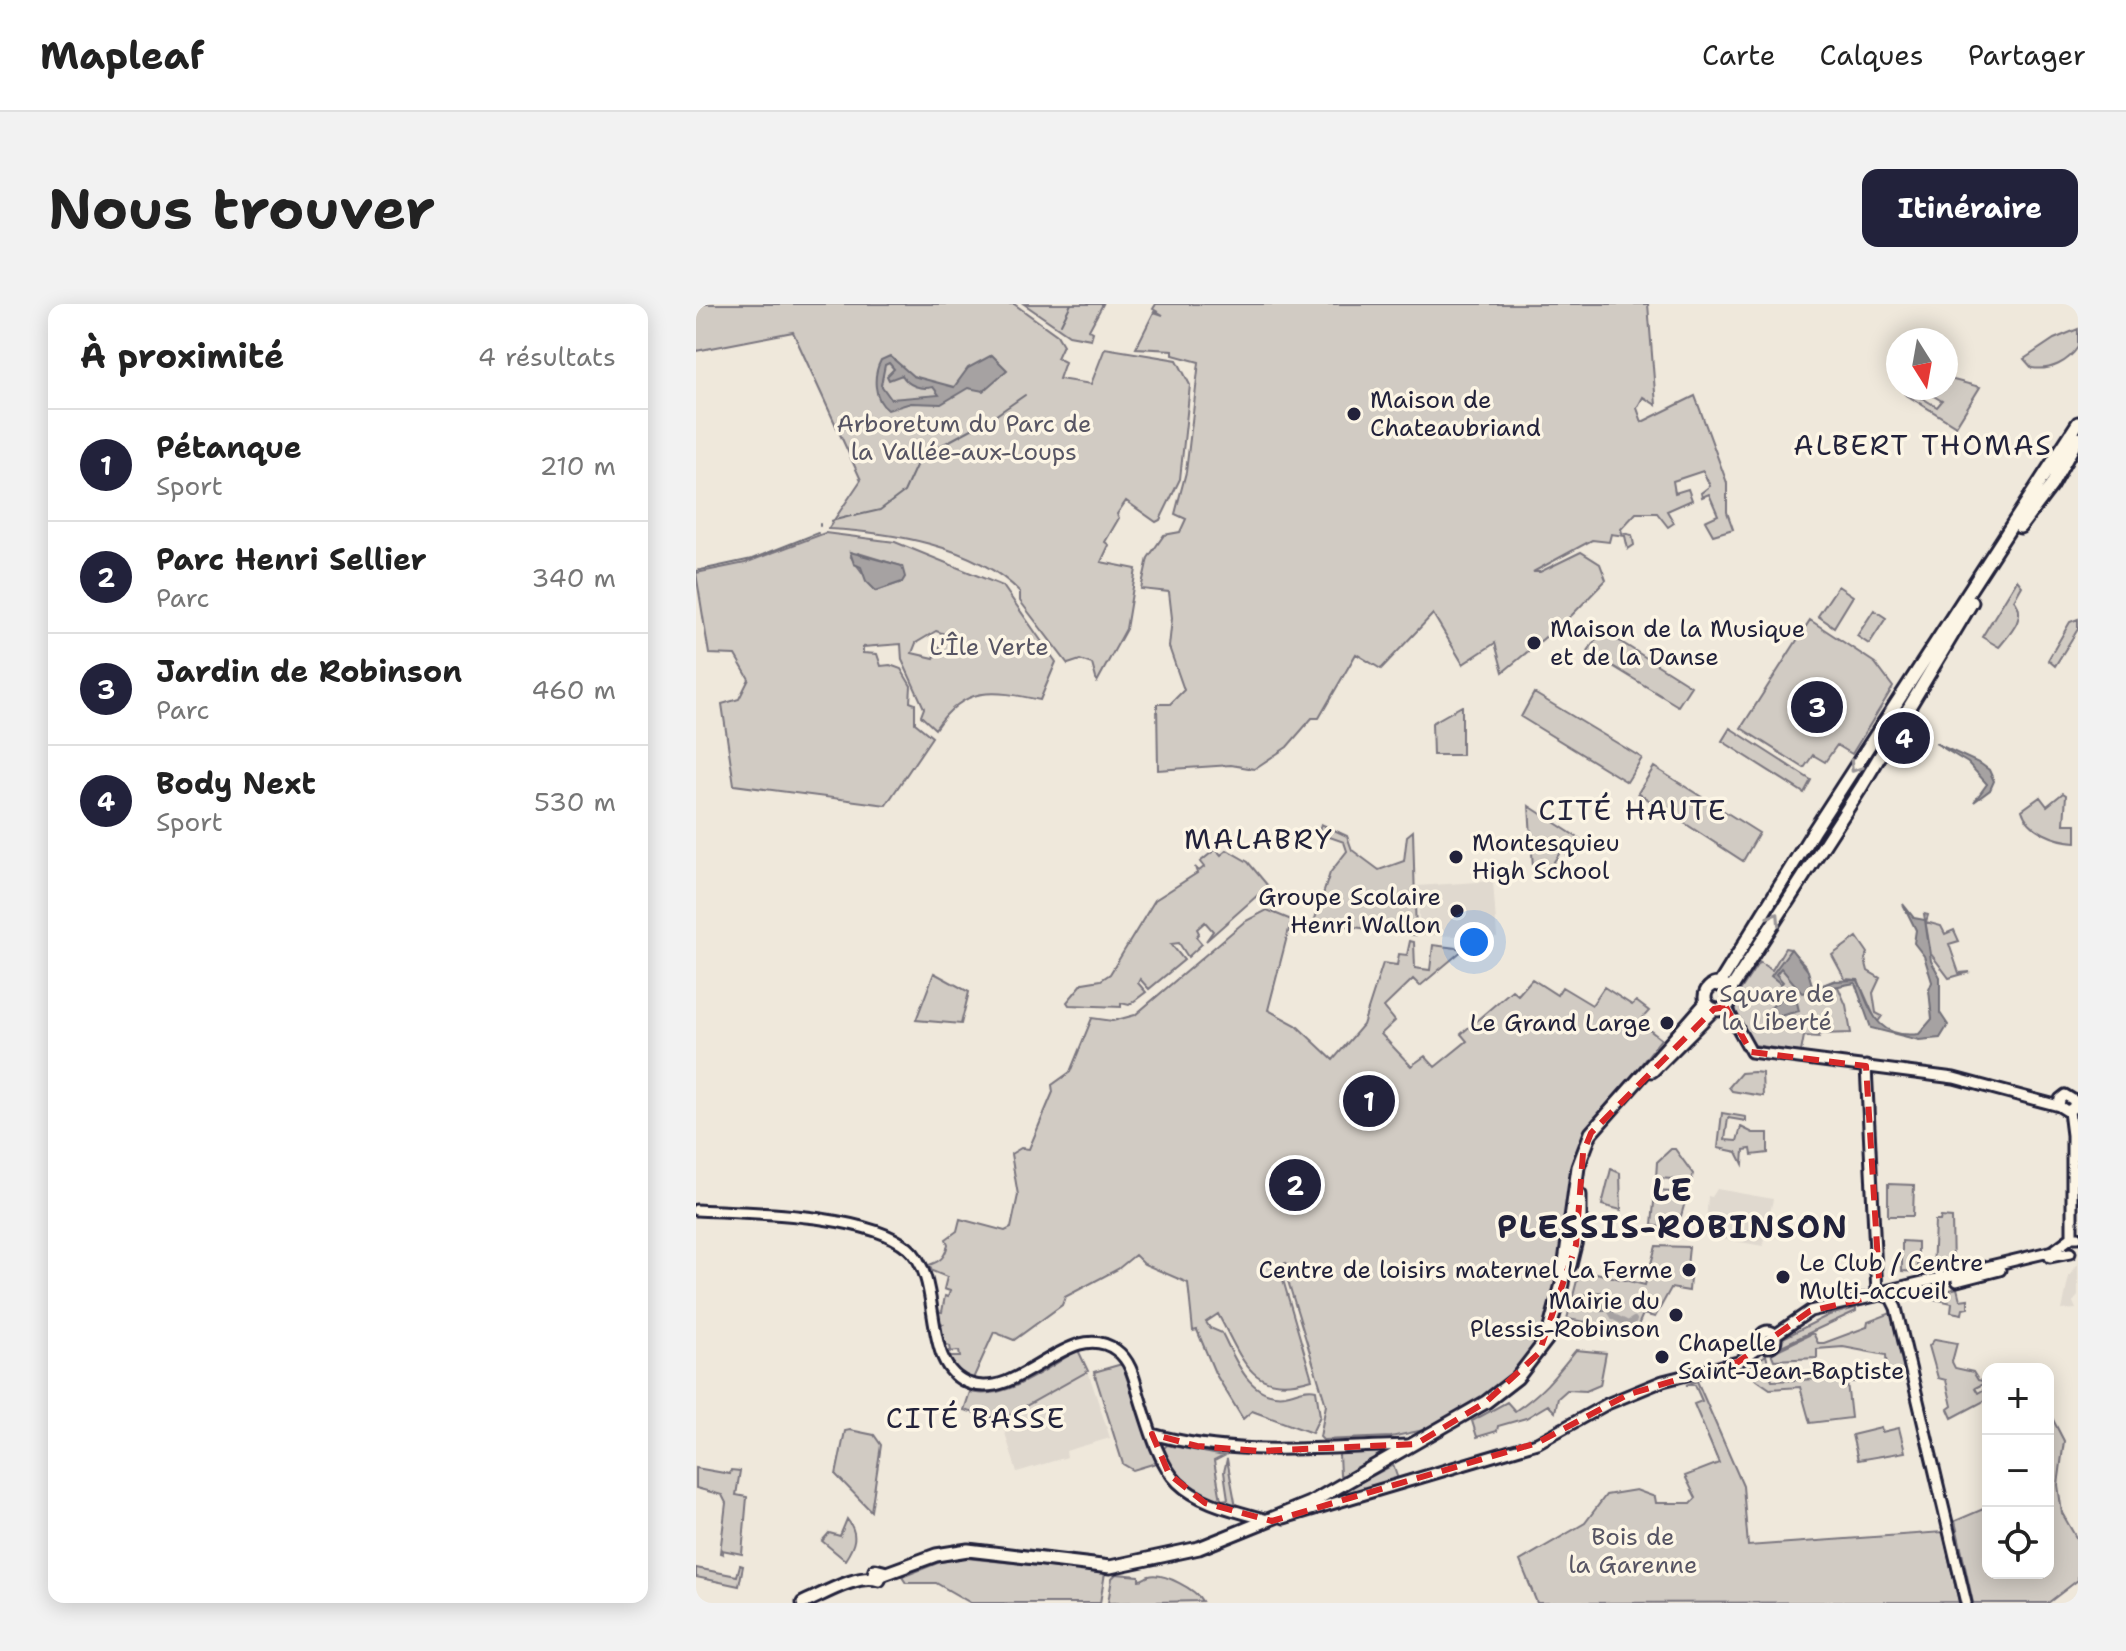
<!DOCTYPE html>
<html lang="fr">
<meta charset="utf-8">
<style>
body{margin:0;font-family:"Shantell Sans",sans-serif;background:#f2f2f2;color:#222}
.controls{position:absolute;right:24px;bottom:24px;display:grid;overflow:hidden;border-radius:16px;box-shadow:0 4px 20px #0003}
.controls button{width:72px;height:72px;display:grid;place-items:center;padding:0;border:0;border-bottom:2px solid #e0e0e0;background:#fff;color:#222;font:40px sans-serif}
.compass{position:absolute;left:1190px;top:24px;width:72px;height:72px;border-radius:50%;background:#fff;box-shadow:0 4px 20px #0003;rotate:169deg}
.you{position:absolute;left:778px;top:638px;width:28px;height:28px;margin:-20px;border:6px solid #fff;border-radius:50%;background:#1a73e8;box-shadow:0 0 0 12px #1a73e833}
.badge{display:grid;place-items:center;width:52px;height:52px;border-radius:50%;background:#22223b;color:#fff;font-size:26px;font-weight:700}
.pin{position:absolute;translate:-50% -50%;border:4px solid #fff;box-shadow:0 2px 8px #0006}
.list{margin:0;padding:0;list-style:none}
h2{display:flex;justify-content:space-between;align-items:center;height:104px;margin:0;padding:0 32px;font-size:34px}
h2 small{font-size:26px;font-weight:400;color:#767676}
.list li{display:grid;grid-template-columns:52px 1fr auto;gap:24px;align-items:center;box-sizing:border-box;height:112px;padding:0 32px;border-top:2px solid #e0e0e0}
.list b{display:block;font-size:30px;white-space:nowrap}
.list p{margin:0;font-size:26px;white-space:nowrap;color:#767676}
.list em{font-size:26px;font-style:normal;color:#767676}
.icon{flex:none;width:44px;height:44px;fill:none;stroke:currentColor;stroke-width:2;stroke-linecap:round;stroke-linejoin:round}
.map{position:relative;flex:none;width:1382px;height:1299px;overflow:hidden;border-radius:16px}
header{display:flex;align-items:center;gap:48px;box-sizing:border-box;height:112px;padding:0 40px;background:#fff;border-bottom:2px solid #e0e0e0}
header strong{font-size:38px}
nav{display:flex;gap:44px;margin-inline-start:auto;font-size:28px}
.intro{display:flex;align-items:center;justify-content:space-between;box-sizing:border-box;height:192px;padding:0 48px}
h1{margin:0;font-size:56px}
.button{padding:20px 36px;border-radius:16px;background:#22223b;color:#fff;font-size:28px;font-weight:700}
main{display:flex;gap:48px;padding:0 48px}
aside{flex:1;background:#fff;border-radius:16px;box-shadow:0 4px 20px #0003}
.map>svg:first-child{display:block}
</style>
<header>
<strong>Mapleaf</strong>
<nav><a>Carte</a><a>Calques</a><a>Partager</a></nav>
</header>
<div class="intro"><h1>Nous trouver</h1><a class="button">Itinéraire</a></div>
<main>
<aside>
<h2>À proximité<small>4 résultats</small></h2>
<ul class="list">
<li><span class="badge">1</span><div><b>Pétanque</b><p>Sport</p></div><em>210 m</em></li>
<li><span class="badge">2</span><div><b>Parc Henri Sellier</b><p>Parc</p></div><em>340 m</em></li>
<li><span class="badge">3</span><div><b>Jardin de Robinson</b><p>Parc</p></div><em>460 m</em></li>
<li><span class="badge">4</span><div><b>Body Next</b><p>Sport</p></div><em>530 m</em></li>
</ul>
</aside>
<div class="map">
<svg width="1382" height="1299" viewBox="0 0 1382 1299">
<rect width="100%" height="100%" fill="#efe8db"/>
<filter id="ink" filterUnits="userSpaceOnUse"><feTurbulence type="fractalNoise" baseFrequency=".0125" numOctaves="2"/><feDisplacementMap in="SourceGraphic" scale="16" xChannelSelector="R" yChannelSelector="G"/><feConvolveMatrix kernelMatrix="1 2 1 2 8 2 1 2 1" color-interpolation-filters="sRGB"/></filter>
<g filter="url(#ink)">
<path fill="#e0d9cf" d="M797,577L801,633L724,631L721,582Z
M1021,885L1077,895L1067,942L1009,932L1012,892L1016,893Z
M1382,960V992L1377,998L1380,1005L1366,1006L1373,972Z
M392,1067L414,1134L370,1147L371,1153L321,1168L305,1116Z"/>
<path fill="#d1cbc3" stroke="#7a767f" stroke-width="2" fill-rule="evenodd" d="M0,0H318L361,31L367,41L361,54L369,58L363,75L395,80L409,44L481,56L494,81L484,175L464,216L460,218L430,197L421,210L423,214L409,238L413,241L405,258L440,265L430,325L401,378L396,360L384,356L372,360L324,297V288C279,241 193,228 132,225L165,176L97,28L0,47Z
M328,0H407L393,26L397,28L395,35L373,31Z
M460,0H952L960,101L947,93L941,104L946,118L999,92L1031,179V208L1037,225L1017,231L1009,217L1022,211L1013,190L1006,193L1005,189L1014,182L1007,167L977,177L979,189L992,185L996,196L971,207L978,219L972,223L961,209H940L925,225L926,229L936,231L938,241L932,245L929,232L915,230L913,238L896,236L837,268H844L885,248L904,260L910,276L876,311L807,368L799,339L767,360L737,310L685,365L660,350L623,414H616L591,443L558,465L535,461L462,466L461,400H474L488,386L473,343L476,314L473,288L445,285L452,254L468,231L484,228L490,215L479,210L490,168L503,58L477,51V46L440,44L458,8L467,11L457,5Z
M1382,25V43C1372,58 1355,67 1336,64L1328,55L1358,35Z
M1250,74L1284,83L1260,122L1209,90L1213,86L1241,103L1246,97L1224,84H1250Z
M129,229L199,238L307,282L360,358L344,396C296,386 269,381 239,425L225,412L228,404L206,356L205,340L167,343V349L181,350L185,362L194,361L205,365L215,382L214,398L219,400V419L236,433L190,501L38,481L26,400L43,395L53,375L39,351L13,350L0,269L49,259ZM162,249L205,262L206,278L180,287L155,253ZM240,327L249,330L238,354L216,349L220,339Z
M1321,276L1326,282L1318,296C1332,312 1314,330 1303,343L1286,333Z
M1142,282L1157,292L1138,323L1122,312Z
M1178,306L1190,314L1173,340L1161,332Z
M1382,315V325L1359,362L1352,356L1374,318Z
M1114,316L1179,359L1197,383L1156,450L1141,441L1129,458L1117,451L1108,464L1045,424Z
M906,326L995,382L982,402L892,347Z
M838,389L946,454L931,478L825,413Z
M766,402V451H737L736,419Z
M1034,424L1115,476L1108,489L1026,437Z
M958,463L1063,529L1047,557L942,489Z
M1367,489L1370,491L1368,520H1380V538C1360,537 1332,527 1326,506L1344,493L1351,502Z
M833,502L890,539L879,554L865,547L850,570L837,564Z
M625,520L651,532L656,546L683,566L708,557L711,532L717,527L720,631L618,618L634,569L651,547L648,538L622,529Z
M520,545L525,551L531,546L552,558L572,582L510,637L517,627L509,618L501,625L503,629L500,633L506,640L492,653L483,639L475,640L488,656L453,685L444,675L442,679L450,688L433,701L425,699V703L373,701L371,698L387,679L405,676L414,670L459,596L501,569L499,563L503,567L508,563L504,558Z
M571,606L615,624L594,621L572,706L600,721L637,756L667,721L687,659L701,661L703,650L711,651L714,637L718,638L719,664L734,666L737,641L768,645L724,682L717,675L688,703L699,717L685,730L715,762L729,752L739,763L771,737L765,730L816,686L822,691L836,675L861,691L866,683L896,701L908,683L936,701L940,697L953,707L943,718L965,735L902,815L867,925L860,987L845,1035L834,1052L785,1098L737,1124L695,1133L627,1136L624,1133L630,1101L592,977L595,964L590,959L583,962L616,1075C555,1094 547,1056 522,1010L510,1018L514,1024L526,1029C539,1054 553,1096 589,1091C600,1089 610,1083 620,1086L624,1112L616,1129L556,1107L547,1115L519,1069L501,1026L497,1027L492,979L448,960L439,951L422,965L369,993L366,1001L318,1036L298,1028L276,1077L261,1066L253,1053H264L263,1047L250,1048L255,1047L254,1042L246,1039L242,1022L247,1020L241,1016L240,1007L246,1008L249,992L252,993L254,987L248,985L251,973L236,967L233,961C245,957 249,953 252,940L250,935L261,927L264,915L309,927L315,924L322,891L315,850L325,844L333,845L357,788L356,781L374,768L396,714L417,717L439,711L548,618Z
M1228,610L1232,611L1230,618L1245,622L1249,630L1258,626L1263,637L1253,640L1263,669L1274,668L1253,674L1235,650Z
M1161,633L1172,649L1169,655L1172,667L1184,674L1177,689L1180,709L1186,712L1181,719L1162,676L1149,675L1136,651Z
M1089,644L1094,645L1110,662L1117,685L1139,676L1150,701L1155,729L1124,730L1123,733L1108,732L1105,748L1058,741L1040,711V693L1063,658L1076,666Z
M238,669L273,688L265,720L220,716Z
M1058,768L1066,769L1067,792L1036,787L1033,783L1045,769Z
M1026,809L1050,813V817L1032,814L1029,836L1041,837L1045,823L1057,829H1072V849L1056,851L1055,845L1048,846L1047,860L1041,848L1022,844Z
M975,845H979L997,870L985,912L972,925L956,921L959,887L977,888V875L960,874L961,858Z
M915,865L924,869L925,906L906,901Z
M1192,880L1218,881L1217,912H1192Z
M1245,913L1256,914L1257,965L1237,969L1239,917H1244Z
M1206,937L1222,938V968L1206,967Z
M960,942L993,943L990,972L994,973L993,987L975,984L959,1013L947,1010L940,1026L871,1015L884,965L949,981Z
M1261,984L1264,996L1272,995V1004L1267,1005L1266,1010L1255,1008L1256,999L1229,993Z
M1160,1004V1007L1081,1044L1085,1035L1133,1011Z
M1195,1009L1211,1076L1151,1078L1155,1114L1114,1119L1104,1083L1074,1085L1048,1067L1070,1051L1076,1077L1148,1074L1156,1069L1191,1072L1190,1051L1147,1043L1121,1045V1054L1078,1056L1075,1049L1117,1029L1122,1039H1128L1171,1023L1172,1018Z
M1239,1035L1261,1039L1256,1058L1259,1064L1277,1068L1282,1076L1291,1078L1279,1084L1282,1089L1292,1083V1095L1256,1114L1252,1105L1256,1102L1250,1076L1242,1074L1233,1042Z
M382,1046L392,1067L305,1116L268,1106L274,1088C311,1097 352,1063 382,1046Z
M880,1046L910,1049L904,1081L890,1087L871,1086L862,1094L859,1108L852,1101L830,1114L802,1122L801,1127L781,1133L776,1117L811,1098L819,1107C847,1088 857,1075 880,1046Z
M426,1060L460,1159L437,1166L427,1160L398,1068Z
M1001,1077L1047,1182L1052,1242L1247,1228L1263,1298L841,1299L824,1257L889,1219L910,1191L940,1186L959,1193L960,1199H995L1000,1194L989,1172L1023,1159L998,1100L1006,1097L999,1081H990Z
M1352,1106L1368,1137L1362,1181L1366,1209L1382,1237V1276L1352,1299H1277L1259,1217L1292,1203V1269H1352Z
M1185,1124L1186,1128L1203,1124L1209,1148L1162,1156L1156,1131Z
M154,1126L178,1131L185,1141L175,1207L140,1171L149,1127Z
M471,1141L528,1152L518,1157L525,1196L532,1195L528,1168L531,1155L540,1203C508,1193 477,1181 467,1145Z
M689,1146L691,1150L650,1172L644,1171L643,1150Z
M697,1161L702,1175L637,1195L636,1193Z
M0,1164L34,1170L35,1166L44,1167L40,1191L51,1193L46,1250L26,1246L27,1250L24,1249L30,1199L26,1191L0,1184Z
M151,1215C163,1230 159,1241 149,1256L126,1237L133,1229L144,1232Z
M270,1254L409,1269L404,1299H275L240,1279H210L206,1273L244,1258Z
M44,1261L47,1262L43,1282L0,1273V1264L41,1272Z
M420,1270L443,1272V1276C447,1276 450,1273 453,1272C468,1268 500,1286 506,1297L412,1299L416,1274Z"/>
<path fill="#a6a2a2" stroke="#716f79" stroke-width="2" fill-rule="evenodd" d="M296,51L311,66L287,87L272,84L245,100L215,99L192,106C177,95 177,71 185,56L194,52L217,72L258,83L272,64ZM193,59L198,65L191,72L193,76L206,71C212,82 225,86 237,83L243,91L195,95L185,81L189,61Z
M154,248L206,262L209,273L206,278L180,287L170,277L165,263L158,260Z
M1239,439L1285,460L1293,466L1298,477L1294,486L1278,498L1291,480L1272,459Z
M1207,600L1218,614L1229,616L1235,657L1244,673V709L1252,721L1244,734L1223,736L1175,724L1159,679L1106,689L1085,664L1080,670L1087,678L1085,680L1075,672L1095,645L1112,667L1117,685L1138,677L1162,676C1175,708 1181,735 1223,730L1236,715L1233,686L1236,678L1228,652L1218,639L1220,626Z
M1090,683L1100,694L1103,707L1076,714L1073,705L1091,690L1088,685Z
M895,988L913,989L919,998L916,1005L906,1007L902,995L896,1005L880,999L881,994Z"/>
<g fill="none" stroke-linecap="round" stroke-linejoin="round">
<path stroke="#716f79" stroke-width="2" d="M365,20L375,0
M158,212L184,206L208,188L224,153L296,114L329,91
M135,217L155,212
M124,222V220
M0,267L56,255L122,229"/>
<path stroke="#a6a2a2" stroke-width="6" d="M914,1006L918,1013L932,1020L938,1016"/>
<defs>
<path id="minor" d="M1030,703L1055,748L1258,774L1363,802L1371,807L1377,804L1379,797L1369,791L1364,795L1363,802
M1170,762L1181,989
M1373,807L1376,831V933
M0,906C53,909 171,909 212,944C250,976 222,1063 275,1080C325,1096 375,1013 420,1046C434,1056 438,1073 442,1088C471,1184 476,1191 572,1216
M1354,953L1374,949
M1261,977L1304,966
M1185,988L1357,947L1376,933H1382
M1181,989L1195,994L1200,1004L1270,1299
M1064 1035a8 8 0 1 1 16 0a8 8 0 1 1-16 0Z
M1079,1031L1114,1007L1184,991
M456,1130C542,1154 627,1143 715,1141
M588,1214L841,1139L911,1100L967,1077L1042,1058L1066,1041"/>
<path id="major" d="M1324,223L1355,182L1382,134
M1009 693a13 13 0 1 1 26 0a13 13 0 1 1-26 0Z
M1023,681L1117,528L1382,119
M1033,688L1166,482L1276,298
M956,767L1018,705
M874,961L884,920V891
M188,1270L240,1251L272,1246L414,1263L503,1244L614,1199L790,1098L821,1074L851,1035L866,980L882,863L895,829L1010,699
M107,1299C128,1290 162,1269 183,1276L187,1268L179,1266L177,1273"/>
</defs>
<use href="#minor" stroke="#22223b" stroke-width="15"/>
<use href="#major" stroke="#22223b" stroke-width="17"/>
<use href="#minor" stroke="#fcf5e5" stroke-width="9"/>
<use href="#major" stroke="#fcf5e5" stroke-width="11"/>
</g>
<defs><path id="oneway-chevron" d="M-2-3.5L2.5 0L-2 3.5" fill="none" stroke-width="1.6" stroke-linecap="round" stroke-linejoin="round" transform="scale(2)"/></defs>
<g stroke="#9a9698">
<use href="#oneway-chevron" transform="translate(1159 463) rotate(123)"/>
<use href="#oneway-chevron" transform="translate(1079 614) rotate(-57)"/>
</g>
</g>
<path fill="none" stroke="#d62828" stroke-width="6" stroke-dasharray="16 10" stroke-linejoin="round" d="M1030,703L1055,748L1170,762L1184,991L1114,1007L1042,1058L933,1090L841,1139L576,1217L509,1199L473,1170L456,1130L501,1142L563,1147L720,1140L790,1098L843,1049L880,941L887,849L895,829L1018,705Z"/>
<g fill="#22223b" stroke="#fcf5e5" stroke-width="3">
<circle cx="658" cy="110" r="8"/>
<circle cx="838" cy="339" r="8"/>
<circle cx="760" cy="553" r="8"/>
<circle cx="761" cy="607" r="8"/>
<circle cx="971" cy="719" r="8"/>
<circle cx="993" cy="966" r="8"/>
<circle cx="1087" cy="973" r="8"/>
<circle cx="980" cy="1011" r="8"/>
<circle cx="966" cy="1053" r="8"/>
</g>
<g text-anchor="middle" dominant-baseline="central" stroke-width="7" stroke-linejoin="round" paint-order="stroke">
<g font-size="24" fill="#22223b" stroke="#fcf5e5" text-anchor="start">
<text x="674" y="96">Maison de<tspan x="674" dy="28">Chateaubriand</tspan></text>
<text x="854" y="325">Maison de la Musique<tspan x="854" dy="28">et de la Danse</tspan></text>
<text x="776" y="539">Montesquieu<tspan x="776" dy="28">High School</tspan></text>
<text x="745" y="593" text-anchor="end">Groupe Scolaire<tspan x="745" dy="28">Henri Wallon</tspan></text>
<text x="955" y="719" text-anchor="end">Le Grand Large</text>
<text x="1103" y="959">Le Club / Centre<tspan x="1103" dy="28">Multi-accueil</tspan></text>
<text x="977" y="966" text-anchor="end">Centre de loisirs maternel La Ferme</text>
<text x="964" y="997" text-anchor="end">Mairie du<tspan x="964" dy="28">Plessis-Robinson</tspan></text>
<text x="982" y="1039">Chapelle<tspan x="982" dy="28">Saint-Jean-Baptiste</tspan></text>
</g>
<g font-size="24" fill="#575564" stroke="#fcf5e5">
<text x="268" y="120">Arboretum du Parc de<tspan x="268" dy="28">la Vallée-aux-Loups</tspan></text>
<text x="293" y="343">L'Île Verte</text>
<text x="1081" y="690">Square de<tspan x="1081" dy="28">la Liberté</tspan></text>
<text x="937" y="1233">Bois de<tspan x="937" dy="28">la Garenne</tspan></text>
</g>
<g font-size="28" letter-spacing="2" fill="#22223b" stroke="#fcf5e5">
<text x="1227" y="141">ALBERT THOMAS</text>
<text x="937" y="506">CITÉ HAUTE</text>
<text x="563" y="535">MALABRY</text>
<text x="280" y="1114">CITÉ BASSE</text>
</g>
<g font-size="32" font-weight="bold" letter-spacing="2" fill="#22223b" stroke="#fcf5e5">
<text x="977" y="885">LE<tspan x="977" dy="37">PLESSIS-ROBINSON</tspan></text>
</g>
</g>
</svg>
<div class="controls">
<button>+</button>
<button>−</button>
<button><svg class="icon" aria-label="locate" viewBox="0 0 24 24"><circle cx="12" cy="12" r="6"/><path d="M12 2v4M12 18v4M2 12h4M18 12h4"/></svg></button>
</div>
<svg class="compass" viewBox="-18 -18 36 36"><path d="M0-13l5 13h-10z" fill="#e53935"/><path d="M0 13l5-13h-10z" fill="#767676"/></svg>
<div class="you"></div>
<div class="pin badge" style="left:673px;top:797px">1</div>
<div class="pin badge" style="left:599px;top:881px">2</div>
<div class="pin badge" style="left:1121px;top:403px">3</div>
<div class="pin badge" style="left:1208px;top:434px">4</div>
</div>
</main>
